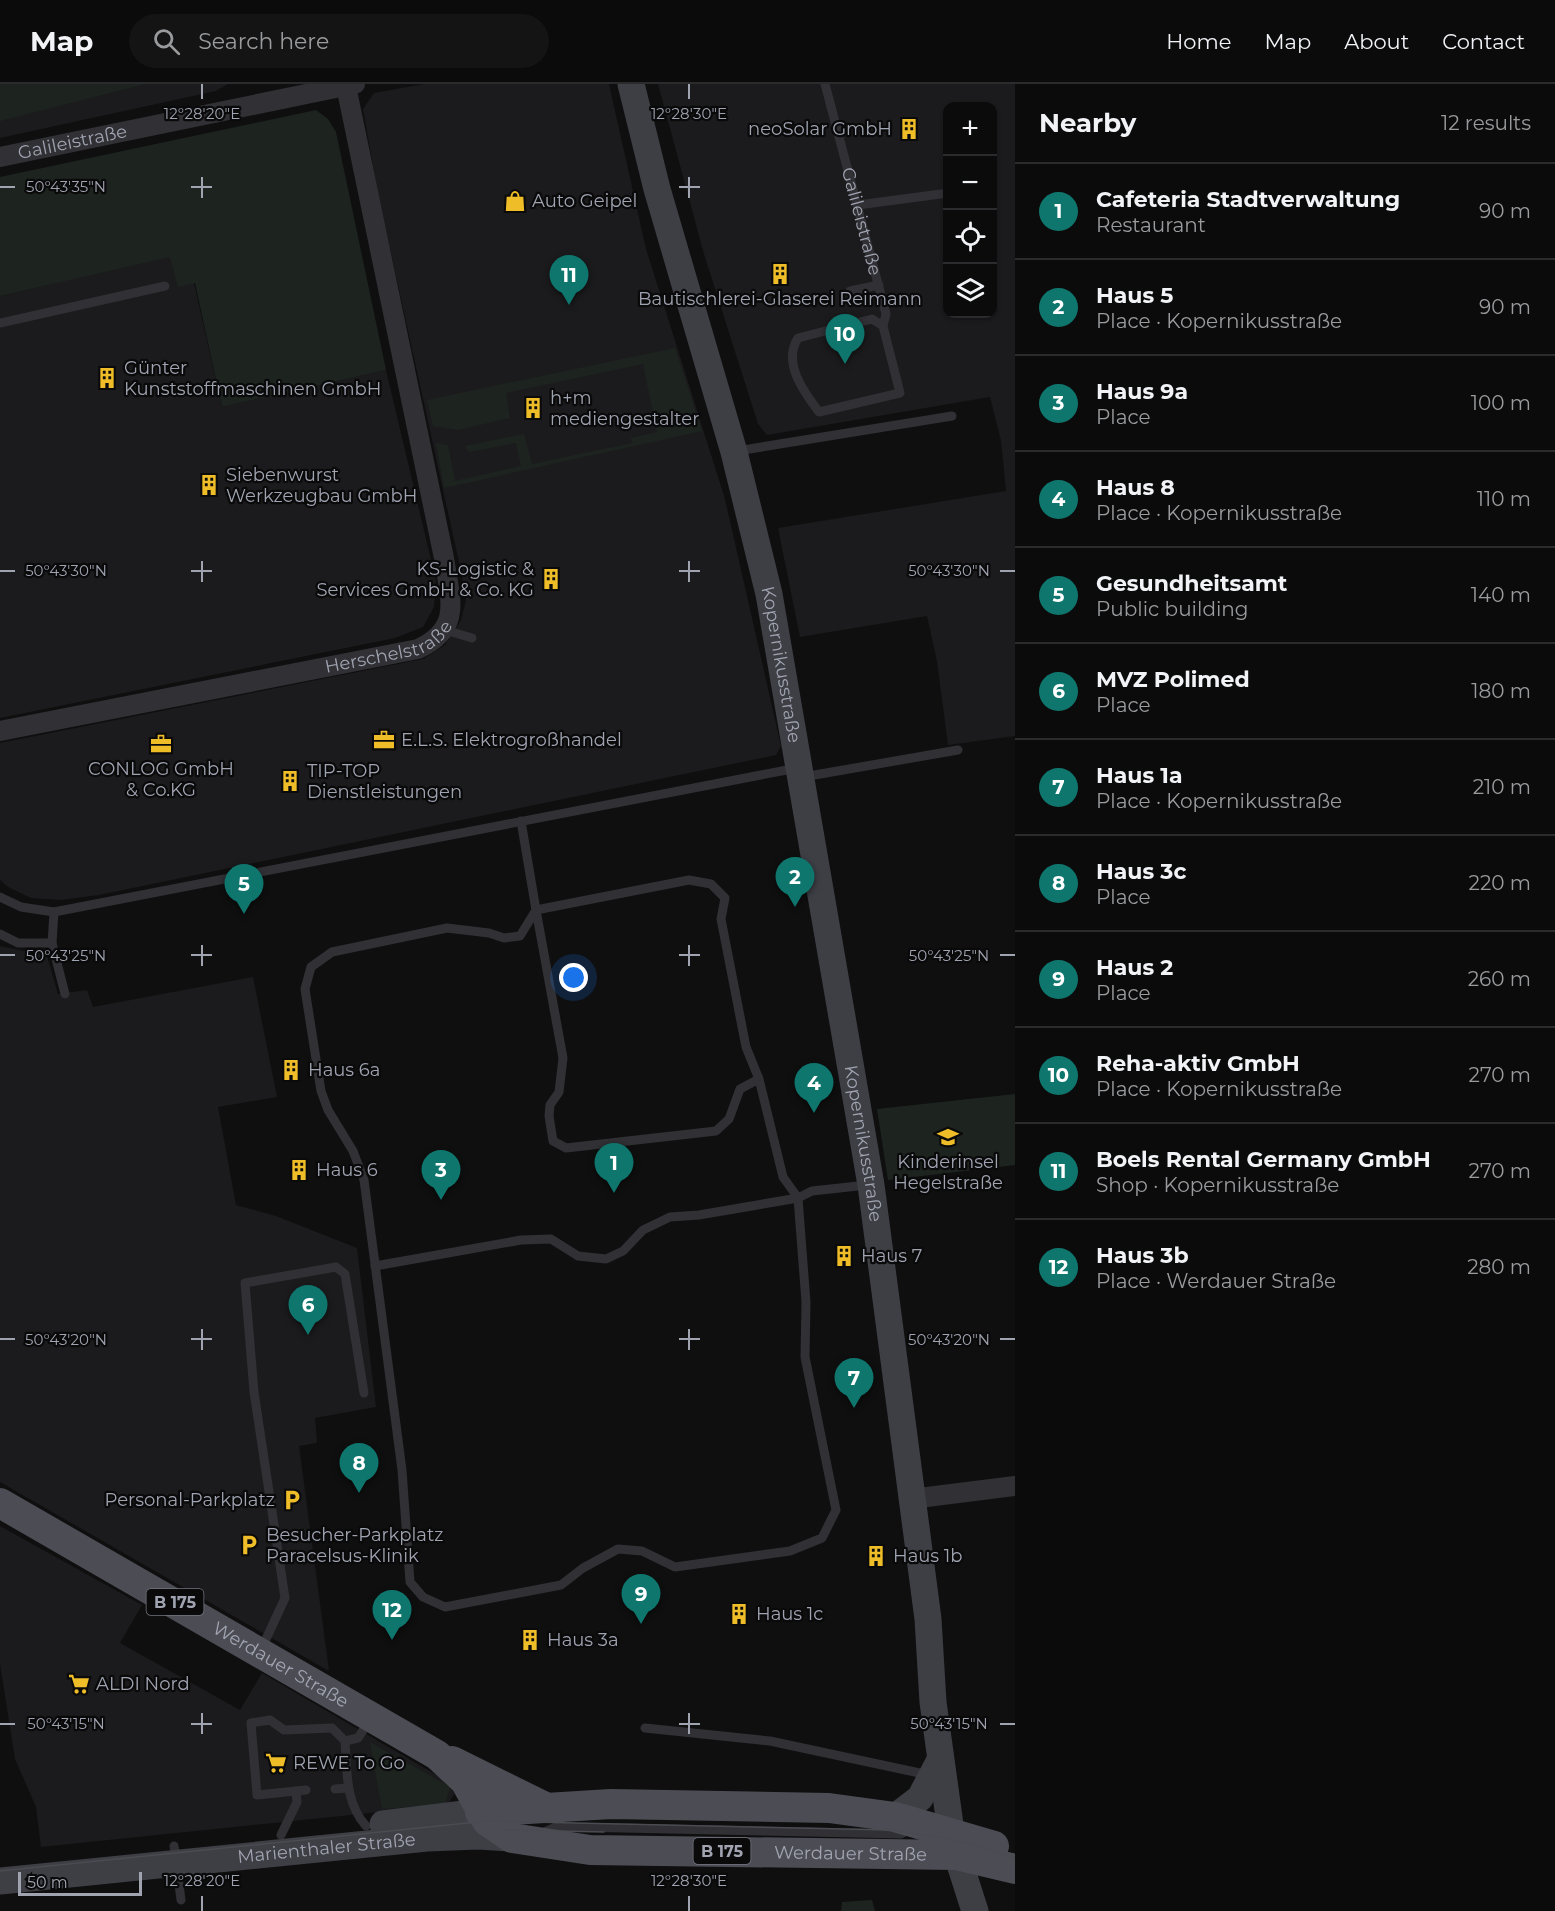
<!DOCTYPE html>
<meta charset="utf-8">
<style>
body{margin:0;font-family:Montserrat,sans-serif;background:#141415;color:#f1f3f6}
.controls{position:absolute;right:18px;top:18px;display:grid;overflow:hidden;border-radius:12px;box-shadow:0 2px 4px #0004}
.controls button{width:54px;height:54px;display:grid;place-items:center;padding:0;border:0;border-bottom:2px solid #2b2b2d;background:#0b0b0c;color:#f1f3f6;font:30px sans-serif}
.scale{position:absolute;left:18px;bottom:15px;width:124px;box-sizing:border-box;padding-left:6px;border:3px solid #a0a4b1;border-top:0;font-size:16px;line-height:21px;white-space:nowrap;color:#a0a4b1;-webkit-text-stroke:4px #0a0a0b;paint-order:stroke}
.you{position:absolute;left:574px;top:894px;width:21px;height:21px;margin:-15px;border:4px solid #fff;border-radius:50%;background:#1a73e8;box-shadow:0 0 0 9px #1a73e833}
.badge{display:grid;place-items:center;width:39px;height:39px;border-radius:50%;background:#0f766e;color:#fff;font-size:20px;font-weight:700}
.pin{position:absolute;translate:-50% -50px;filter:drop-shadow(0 2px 3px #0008)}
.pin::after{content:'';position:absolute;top:32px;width:21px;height:18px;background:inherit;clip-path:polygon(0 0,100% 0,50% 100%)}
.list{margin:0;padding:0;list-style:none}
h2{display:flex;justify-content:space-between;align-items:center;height:78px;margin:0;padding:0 24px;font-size:26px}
h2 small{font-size:20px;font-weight:400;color:#9a9b9d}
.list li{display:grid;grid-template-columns:39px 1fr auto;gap:18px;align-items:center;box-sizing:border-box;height:96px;padding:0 24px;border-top:2px solid #2b2b2d}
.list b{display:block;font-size:22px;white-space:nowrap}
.list p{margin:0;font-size:20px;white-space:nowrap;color:#9a9b9d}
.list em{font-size:20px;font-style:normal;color:#9a9b9d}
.icon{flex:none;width:33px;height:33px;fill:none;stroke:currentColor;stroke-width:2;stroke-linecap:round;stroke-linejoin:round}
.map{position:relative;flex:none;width:1015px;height:1827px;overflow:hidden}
header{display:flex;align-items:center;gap:36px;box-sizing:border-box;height:84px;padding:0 30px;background:#0b0b0c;border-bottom:2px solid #2b2b2d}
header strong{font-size:28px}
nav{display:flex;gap:33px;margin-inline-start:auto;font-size:21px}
.search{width:420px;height:54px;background:#141415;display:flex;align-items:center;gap:15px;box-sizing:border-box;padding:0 21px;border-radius:33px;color:#9a9b9d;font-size:22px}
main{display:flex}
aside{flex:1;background:#0b0b0c}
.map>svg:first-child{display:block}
</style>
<header>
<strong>Map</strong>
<div class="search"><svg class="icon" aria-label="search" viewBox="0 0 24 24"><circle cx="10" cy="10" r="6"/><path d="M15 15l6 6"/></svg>Search here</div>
<nav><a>Home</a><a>Map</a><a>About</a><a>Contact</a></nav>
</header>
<main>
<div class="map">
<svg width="1015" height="1827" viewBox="0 0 1015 1827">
<rect width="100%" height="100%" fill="#0f0f10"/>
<path fill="#1b1b1d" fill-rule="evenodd" d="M0,0H228L216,7L0,54Z
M424,0H609L646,165L725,415L781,662L776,671L99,811L60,816L31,814L8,803L0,796V659L423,575L445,561L461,536L466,516L462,492L378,110L363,25L374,9Z
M658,0H1015V652L948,661L937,577L927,532L800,553L778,444L1006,407L1001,357L990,313L767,351L758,340L704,170ZM948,22H993V230H948Z
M171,172L194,199L222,323L386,286L436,497L434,523L423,543L395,554L0,634V212Z
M0,862L24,867L45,865L58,910L87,906L93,923L253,893L277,1013L218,1023L236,1121L276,1132L357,1164L376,1323L315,1334L317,1359L299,1362L329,1587L0,1398Z
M0,1442L142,1521L120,1559L240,1626L262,1589L450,1699L454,1710L448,1721L41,1763L36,1723L15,1675L0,1580Z"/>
<path fill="#1d241f" d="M0,0H145L0,37Z
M316,26L328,35L336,48L386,286L222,323L195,199L178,203L170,173L0,212V93Z
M675,264L702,347L444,404L436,359L448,361L455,397L521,382L516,359L469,368L465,362L524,350L532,380L632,359L631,354L657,348L643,280L506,309L510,334L458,346L433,342L427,316Z
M1015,1010V1081L888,1096L877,1025Z
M370,1658L450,1703L445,1720L382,1725Z
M872,1816L875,1827H841L842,1818Z"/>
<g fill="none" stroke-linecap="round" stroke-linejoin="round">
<g stroke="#303035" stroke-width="9">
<path id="s1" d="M825,0L886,230L883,242L900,309L819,328C804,308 782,279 798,254L872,235L883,242"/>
<path d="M858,121L948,109"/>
<path d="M850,207L879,201"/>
<path d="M0,239L165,202"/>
<path d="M737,367L952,332"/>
<path d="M445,546L472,554"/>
<path d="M803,693L958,666"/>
<path d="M521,737L536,826L520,852L504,854L489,849L447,844L332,868L311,883L305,905L321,1007L328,1026L353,1067L364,1096L402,1386L410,1498L423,1513L445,1523L561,1501L583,1484L618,1465L642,1467L675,1483L790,1467L822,1454L836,1426L805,1273L806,1218L798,1114L783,1093L759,995L746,963L721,835L725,814L711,800L689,796L536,826L563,974L559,1008L550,1021L549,1032L553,1057L566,1064L716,1047L729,1035L740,1005L759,995"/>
<path d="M0,813L21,823L54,828L797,684"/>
<path d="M54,828L52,859L65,910"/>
<path d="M0,850L18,859H52"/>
<path d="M375,1182L521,1156L551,1155L578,1172L606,1175L623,1167L643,1146L670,1133L699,1131L798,1114L812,1107L867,1101"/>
<path d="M261,1566L285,1514L254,1308L245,1199L336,1183L345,1190L364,1309"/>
<path d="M645,1644L770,1657L929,1691"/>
<path d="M335,1705L348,1704"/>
<path d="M306,1706L257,1711L251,1639L270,1636L284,1646L332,1644L345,1657"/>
<path d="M366,1742C345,1719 347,1686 345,1657L358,1654L370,1636"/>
<path d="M542,1749L556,1743H574L901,1750L910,1745"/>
<path d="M281,1751L297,1718L296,1707"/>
<path d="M174,1762L181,1816"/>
</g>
<g stroke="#303035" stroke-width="20">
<path id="s2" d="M0,73L355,0"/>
<path id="s3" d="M0,647L418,565C463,544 450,515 444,474L346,2"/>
<path d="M911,1415L1015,1402"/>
</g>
<g stroke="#3e3f45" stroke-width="27">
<path id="s4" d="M631,0L657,105L734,368L769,510L871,1101L928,1535L933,1618L952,1755L975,1827"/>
<path d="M895,1733L920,1714L940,1676"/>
<path d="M383,1740L480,1728"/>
<path id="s5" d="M0,1797L427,1754L478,1752L512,1754"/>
</g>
<g stroke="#4c4d54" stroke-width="30">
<path id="s6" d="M0,1419L437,1671L465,1697L487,1737L512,1754L590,1766L956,1771L1015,1785"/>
<path d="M452,1677L543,1722"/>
<path d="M480,1728L611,1720L829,1724L895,1733L994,1762"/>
</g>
<path stroke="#4a4c52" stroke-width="1.5" d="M502,1746L604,1748
M0,1787L487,1737L890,1746L952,1755L1015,1774"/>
</g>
<path fill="none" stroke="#a0a4b1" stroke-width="2" d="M202,0V15M689,0V15M202,93V114M689,93V114M0,103H15M191,103H212M679,103H700M202,477V498M689,477V498M0,487H15M191,487H212M679,487H700M1000,487H1015M202,861V882M689,861V882M0,871H15M191,871H212M679,871H700M1000,871H1015M202,1245V1266M689,1245V1266M0,1255H15M191,1255H212M679,1255H700M1000,1255H1015M202,1629V1650M689,1629V1650M0,1640H15M191,1640H212M679,1640H700M1000,1640H1015M202,1812V1827M689,1812V1827"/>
<defs>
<symbol id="building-bare" viewBox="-9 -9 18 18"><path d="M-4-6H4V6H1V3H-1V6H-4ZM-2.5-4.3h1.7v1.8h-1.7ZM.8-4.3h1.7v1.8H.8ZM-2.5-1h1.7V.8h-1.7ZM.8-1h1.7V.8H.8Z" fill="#eebd28" stroke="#0a0a0b" stroke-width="2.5" paint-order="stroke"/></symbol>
<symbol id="shop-bare" viewBox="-9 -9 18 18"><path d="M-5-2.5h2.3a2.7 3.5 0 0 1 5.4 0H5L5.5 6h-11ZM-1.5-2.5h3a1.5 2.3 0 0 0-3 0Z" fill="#eebd28" stroke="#0a0a0b" stroke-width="2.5" paint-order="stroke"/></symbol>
<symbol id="office-bare" viewBox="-9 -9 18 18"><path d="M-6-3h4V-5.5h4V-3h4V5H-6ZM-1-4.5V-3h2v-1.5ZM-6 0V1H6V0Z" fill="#eebd28" stroke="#0a0a0b" stroke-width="2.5" paint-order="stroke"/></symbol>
<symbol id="school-bare" viewBox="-9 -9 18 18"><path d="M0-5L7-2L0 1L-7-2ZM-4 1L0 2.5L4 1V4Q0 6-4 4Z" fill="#eebd28" stroke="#0a0a0b" stroke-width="2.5" paint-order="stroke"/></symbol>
<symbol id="parking-bare" viewBox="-9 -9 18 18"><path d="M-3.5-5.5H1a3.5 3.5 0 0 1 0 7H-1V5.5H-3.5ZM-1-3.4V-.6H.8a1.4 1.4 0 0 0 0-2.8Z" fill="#eebd28" stroke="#0a0a0b" stroke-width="2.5" paint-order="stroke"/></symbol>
<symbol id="supermarket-bare" viewBox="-9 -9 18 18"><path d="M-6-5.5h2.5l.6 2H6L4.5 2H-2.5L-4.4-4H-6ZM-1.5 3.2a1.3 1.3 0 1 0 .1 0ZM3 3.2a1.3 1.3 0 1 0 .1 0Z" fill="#eebd28" stroke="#0a0a0b" stroke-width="2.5" paint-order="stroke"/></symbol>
</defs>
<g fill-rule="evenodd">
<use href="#building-bare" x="894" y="30" width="30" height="30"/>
<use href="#shop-bare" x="500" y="102" width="30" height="30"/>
<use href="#building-bare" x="765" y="175" width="30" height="30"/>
<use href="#building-bare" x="92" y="279" width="30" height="30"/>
<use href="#building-bare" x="518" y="309" width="30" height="30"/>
<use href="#building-bare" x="194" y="386" width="30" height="30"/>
<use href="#building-bare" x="536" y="480" width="30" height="30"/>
<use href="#office-bare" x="369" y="641" width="30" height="30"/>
<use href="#office-bare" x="146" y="645" width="30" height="30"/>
<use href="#building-bare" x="275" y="682" width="30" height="30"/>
<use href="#building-bare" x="276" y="971" width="30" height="30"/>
<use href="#school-bare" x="933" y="1038" width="30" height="30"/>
<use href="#building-bare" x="284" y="1071" width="30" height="30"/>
<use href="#building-bare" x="829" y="1157" width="30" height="30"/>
<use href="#parking-bare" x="277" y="1401" width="30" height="30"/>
<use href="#parking-bare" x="234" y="1446" width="30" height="30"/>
<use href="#building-bare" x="861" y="1457" width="30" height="30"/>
<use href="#building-bare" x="724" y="1515" width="30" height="30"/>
<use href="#building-bare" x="515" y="1541" width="30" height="30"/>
<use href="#supermarket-bare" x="64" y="1585" width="30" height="30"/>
<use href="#supermarket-bare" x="261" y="1664" width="30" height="30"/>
</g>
<g text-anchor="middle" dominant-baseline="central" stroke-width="4.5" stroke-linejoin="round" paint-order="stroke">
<g fill="#0a0a0b" stroke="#73767f" stroke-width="1.5">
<rect x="146.5" y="1505" width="57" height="26" rx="4.5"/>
<rect x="693.5" y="1754" width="57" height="26" rx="4.5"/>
</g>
<g font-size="16" font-weight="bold" fill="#a0a4b1">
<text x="175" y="1518">B 175</text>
<text x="722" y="1767">B 175</text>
</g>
<g font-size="18" fill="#a0a4b1" stroke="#0a0a0b" text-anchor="start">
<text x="892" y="45" text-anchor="end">neoSolar GmbH</text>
<text x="532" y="117">Auto Geipel</text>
<text x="780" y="215" text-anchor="middle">Bautischlerei-Glaserei Reimann</text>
<text x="124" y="284">Günter<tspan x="124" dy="21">Kunststoffmaschinen GmbH</tspan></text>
<text x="550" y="314">h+m<tspan x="550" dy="21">mediengestalter</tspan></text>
<text x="226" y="391">Siebenwurst<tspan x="226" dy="21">Werkzeugbau GmbH</tspan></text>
<text x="534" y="485" text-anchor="end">KS-Logistic &amp;<tspan x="534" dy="21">Services GmbH &amp; Co. KG</tspan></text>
<text x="401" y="656">E.L.S. Elektrogroßhandel</text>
<text x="161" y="685" text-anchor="middle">CONLOG GmbH<tspan x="161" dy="21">&amp; Co.KG</tspan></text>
<text x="307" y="687">TIP-TOP<tspan x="307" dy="21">Dienstleistungen</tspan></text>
<text x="308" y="986">Haus 6a</text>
<text x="948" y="1078" text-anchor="middle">Kinderinsel<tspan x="948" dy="21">Hegelstraße</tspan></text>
<text x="316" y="1086">Haus 6</text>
<text x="861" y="1172">Haus 7</text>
<text x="275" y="1416" text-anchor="end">Personal-Parkplatz</text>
<text x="266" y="1451">Besucher-Parkplatz<tspan x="266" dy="21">Paracelsus-Klinik</tspan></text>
<text x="893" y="1472">Haus 1b</text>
<text x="756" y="1530">Haus 1c</text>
<text x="547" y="1556">Haus 3a</text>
<text x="96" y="1600">ALDI Nord</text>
<text x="293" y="1679">REWE To Go</text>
</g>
<g font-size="18" fill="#a0a4b1" stroke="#0a0a0b">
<text stroke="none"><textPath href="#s2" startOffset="74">Galileistraße</textPath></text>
<text stroke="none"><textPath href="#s1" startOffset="142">Galileistraße</textPath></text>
<text stroke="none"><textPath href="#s3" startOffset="399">Herschelstraße</textPath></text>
<text stroke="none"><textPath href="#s4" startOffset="600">Kopernikusstraße</textPath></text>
<text stroke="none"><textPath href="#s4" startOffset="1086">Kopernikusstraße</textPath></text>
<text stroke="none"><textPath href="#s6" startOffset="324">Werdauer Straße</textPath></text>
<text stroke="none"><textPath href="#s5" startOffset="328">Marienthaler Straße</textPath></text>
<text stroke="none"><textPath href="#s6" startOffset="958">Werdauer Straße</textPath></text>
</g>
</g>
<g font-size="15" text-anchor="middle" fill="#a0a4b1" stroke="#0a0a0b" stroke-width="4.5" stroke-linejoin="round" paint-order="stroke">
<text x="202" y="35">12°28'20"E</text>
<text x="689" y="35">12°28'30"E</text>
<text x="66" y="108">50°43'35"N</text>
<text x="66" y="492">50°43'30"N</text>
<text x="949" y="492">50°43'30"N</text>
<text x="66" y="877">50°43'25"N</text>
<text x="949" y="877">50°43'25"N</text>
<text x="66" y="1261">50°43'20"N</text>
<text x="949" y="1261">50°43'20"N</text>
<text x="66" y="1645">50°43'15"N</text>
<text x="949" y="1645">50°43'15"N</text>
<text x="202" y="1802">12°28'20"E</text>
<text x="689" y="1802">12°28'30"E</text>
</g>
</svg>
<div class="controls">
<button>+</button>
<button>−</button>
<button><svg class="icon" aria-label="locate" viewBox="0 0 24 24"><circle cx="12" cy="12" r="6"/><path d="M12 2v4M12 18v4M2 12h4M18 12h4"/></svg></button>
<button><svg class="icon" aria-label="layers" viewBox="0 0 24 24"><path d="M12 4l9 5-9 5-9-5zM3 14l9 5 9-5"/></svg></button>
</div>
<div class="scale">50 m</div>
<div class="you"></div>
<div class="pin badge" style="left:614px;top:1109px">1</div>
<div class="pin badge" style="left:795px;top:823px">2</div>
<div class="pin badge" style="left:441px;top:1116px">3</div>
<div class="pin badge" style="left:814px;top:1029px">4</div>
<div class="pin badge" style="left:244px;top:830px">5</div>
<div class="pin badge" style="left:308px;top:1251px">6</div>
<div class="pin badge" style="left:854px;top:1324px">7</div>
<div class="pin badge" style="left:359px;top:1409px">8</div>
<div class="pin badge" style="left:641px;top:1540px">9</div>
<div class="pin badge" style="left:845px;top:280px">10</div>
<div class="pin badge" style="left:569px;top:221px">11</div>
<div class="pin badge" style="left:392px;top:1556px">12</div>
</div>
<aside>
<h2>Nearby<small>12 results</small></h2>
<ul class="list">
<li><span class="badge">1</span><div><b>Cafeteria Stadtverwaltung</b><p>Restaurant</p></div><em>90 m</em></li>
<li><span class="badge">2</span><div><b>Haus 5</b><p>Place · Kopernikusstraße</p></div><em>90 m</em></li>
<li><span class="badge">3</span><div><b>Haus 9a</b><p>Place</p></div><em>100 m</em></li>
<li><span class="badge">4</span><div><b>Haus 8</b><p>Place · Kopernikusstraße</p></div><em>110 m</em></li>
<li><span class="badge">5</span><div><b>Gesundheitsamt</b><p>Public building</p></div><em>140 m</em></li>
<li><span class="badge">6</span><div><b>MVZ Polimed</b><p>Place</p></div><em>180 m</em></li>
<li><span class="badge">7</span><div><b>Haus 1a</b><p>Place · Kopernikusstraße</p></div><em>210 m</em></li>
<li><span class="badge">8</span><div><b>Haus 3c</b><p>Place</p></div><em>220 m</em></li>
<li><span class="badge">9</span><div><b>Haus 2</b><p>Place</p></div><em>260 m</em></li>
<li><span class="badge">10</span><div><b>Reha-aktiv GmbH</b><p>Place · Kopernikusstraße</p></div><em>270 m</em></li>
<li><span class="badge">11</span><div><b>Boels Rental Germany GmbH</b><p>Shop · Kopernikusstraße</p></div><em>270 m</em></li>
<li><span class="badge">12</span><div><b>Haus 3b</b><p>Place · Werdauer Straße</p></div><em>280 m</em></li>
</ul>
</aside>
</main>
